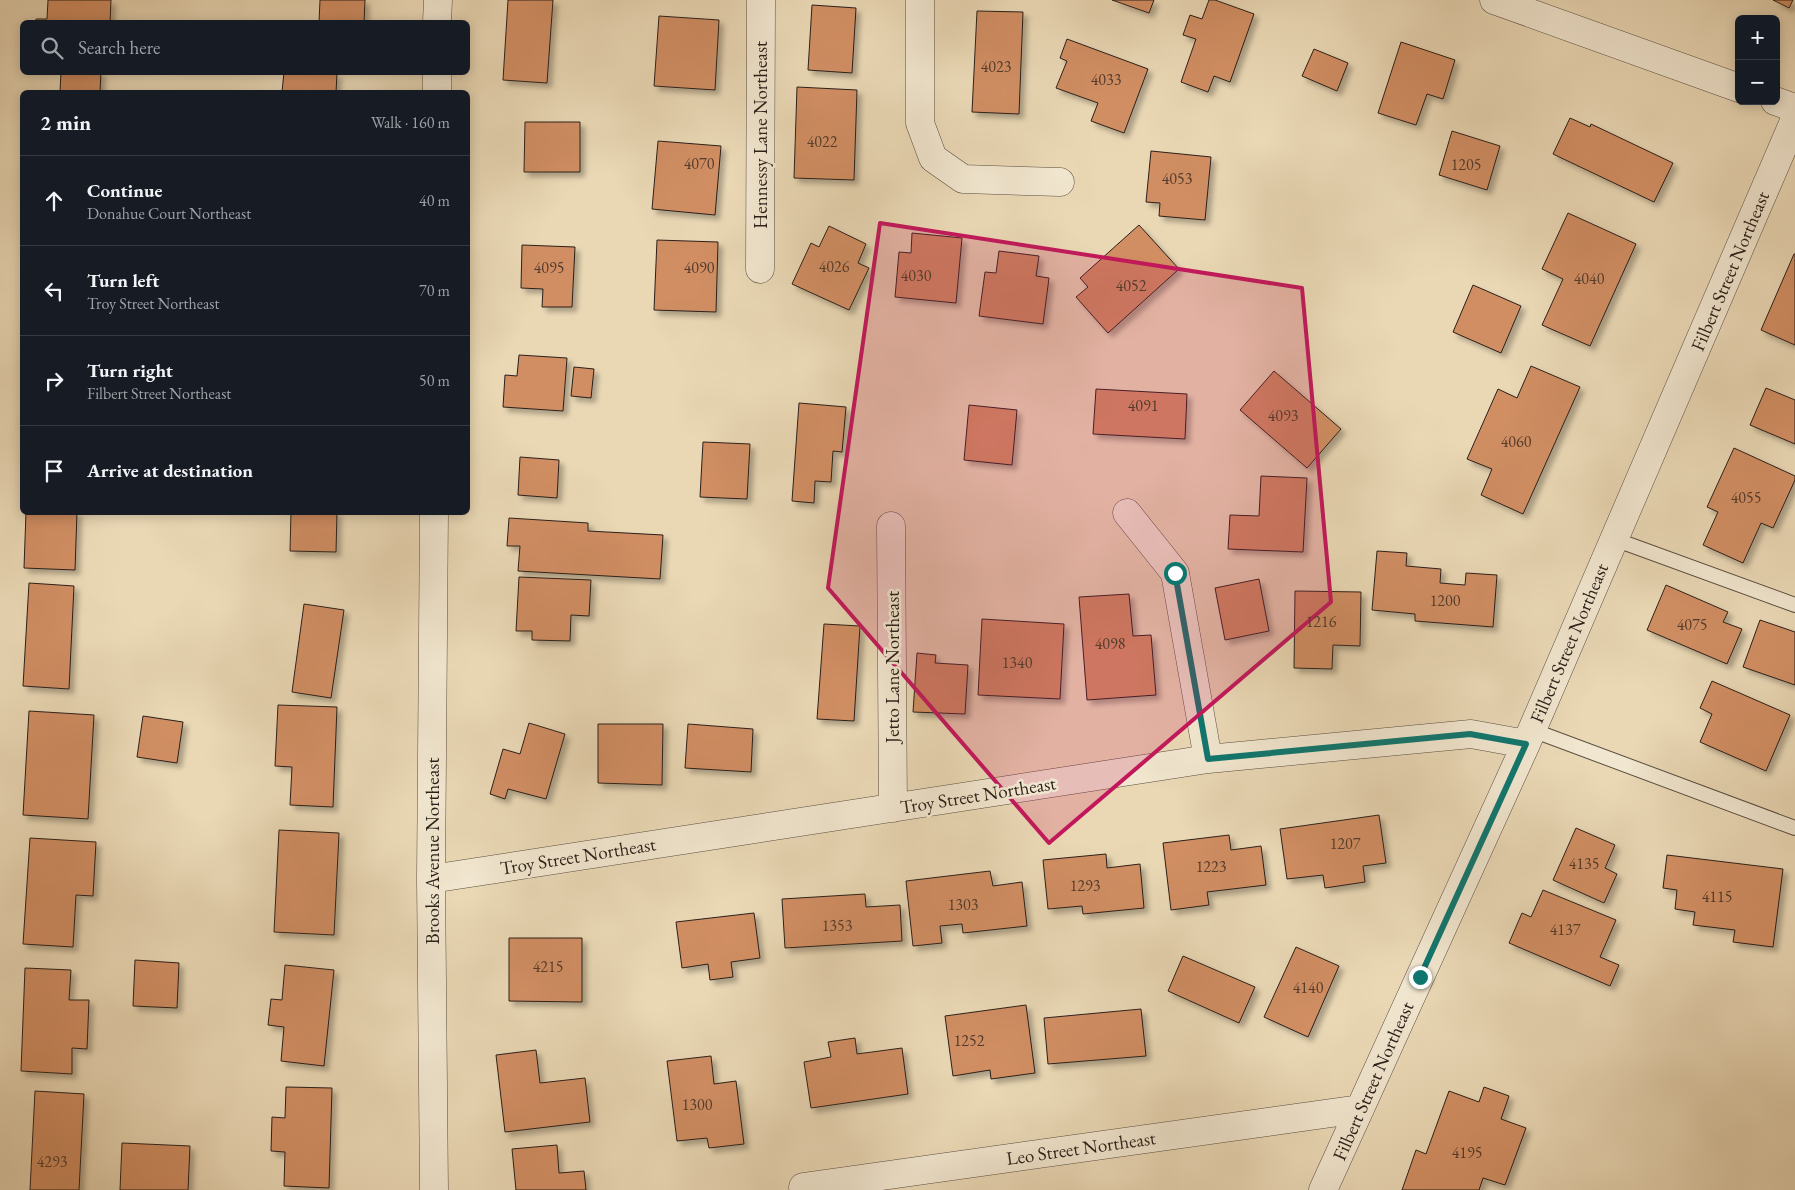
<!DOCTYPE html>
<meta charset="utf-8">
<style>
body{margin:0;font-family:"EB Garamond",serif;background:#20242c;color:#f1f3f6}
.controls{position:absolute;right:15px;top:15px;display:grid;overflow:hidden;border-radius:8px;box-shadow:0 2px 12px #0003}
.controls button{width:45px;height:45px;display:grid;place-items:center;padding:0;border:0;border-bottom:1px solid #363941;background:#171b24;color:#f1f3f6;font:25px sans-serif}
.stop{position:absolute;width:15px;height:15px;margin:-11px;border:4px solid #0f766e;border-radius:50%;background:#fff}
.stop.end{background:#0f766e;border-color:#fff;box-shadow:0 1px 5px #0008}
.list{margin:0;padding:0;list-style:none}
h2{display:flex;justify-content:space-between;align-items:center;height:65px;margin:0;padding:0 20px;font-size:21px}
h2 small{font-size:16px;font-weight:400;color:#9ea1a6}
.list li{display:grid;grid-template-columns:32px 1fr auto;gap:15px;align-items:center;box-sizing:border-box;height:90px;padding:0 20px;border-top:1px solid #363941}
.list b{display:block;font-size:19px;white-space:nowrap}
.list p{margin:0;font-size:16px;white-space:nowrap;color:#9ea1a6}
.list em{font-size:16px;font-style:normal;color:#9ea1a6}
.icon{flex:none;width:28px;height:28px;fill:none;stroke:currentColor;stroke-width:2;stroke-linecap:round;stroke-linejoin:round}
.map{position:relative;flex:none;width:1795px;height:1190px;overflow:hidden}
.search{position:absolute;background:#171b24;box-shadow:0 2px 12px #0003;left:20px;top:20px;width:450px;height:55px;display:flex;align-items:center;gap:12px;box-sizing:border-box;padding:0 18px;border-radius:8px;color:#9ea1a6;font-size:19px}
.panel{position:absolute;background:#171b24;box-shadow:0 2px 12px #0003;left:20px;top:90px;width:450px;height:425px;border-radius:8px}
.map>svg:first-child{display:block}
</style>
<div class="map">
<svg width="1795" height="1190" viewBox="0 0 1795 1190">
<defs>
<filter id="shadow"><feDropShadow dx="4.5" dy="4.5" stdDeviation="2.5" flood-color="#0004"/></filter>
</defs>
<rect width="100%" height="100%" fill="#ead8b5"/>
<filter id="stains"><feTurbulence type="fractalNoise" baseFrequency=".004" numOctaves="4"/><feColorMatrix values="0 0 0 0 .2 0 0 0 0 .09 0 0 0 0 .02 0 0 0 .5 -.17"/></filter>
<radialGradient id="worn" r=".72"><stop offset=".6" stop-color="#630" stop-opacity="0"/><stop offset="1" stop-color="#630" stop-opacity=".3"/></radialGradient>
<path fill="#d18e64" stroke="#2a1f19" filter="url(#shadow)" d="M48,0H111L110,22H36V19H47Z
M320,0H365L364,22H319Z
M508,0H553L547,83L503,80Z
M1112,0H1154L1149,13Z
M1209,0H1215L1254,14L1230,82L1214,76L1208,92L1181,82L1196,39L1183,35L1190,15L1202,19Z
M1773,0H1793L1789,8Z
M812,5L856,8L852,73L808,70Z
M977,11L1023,12L1019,114L972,112Z
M659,16L719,20L715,90L654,86Z
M1067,39L1148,69L1124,133L1091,121L1098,103L1056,88L1067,61L1060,58Z
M1401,42L1455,60L1443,99L1427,94L1416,125L1378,113Z
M1314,49L1348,63L1337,91L1302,76Z
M61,72H101L100,92H60Z
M284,72L337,74L336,92H282Z
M797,87L857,90L854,180L794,178Z
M1570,118L1590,127L1591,124L1673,163L1654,202L1553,154Z
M525,122H580V172H524Z
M1452,131L1500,146L1487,190L1439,175Z
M658,141L721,146L715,215L652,209Z
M1151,151L1211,157L1205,220L1159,216L1160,203L1146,202Z
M1568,213L1636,244L1590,346L1542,325L1563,279L1542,269Z
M1139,225L1179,269L1108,333L1076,297L1088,287L1080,278Z
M829,226L866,244L858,263L869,268L849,310L792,284L811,243L819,247Z
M912,233L962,238L956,303L895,297L899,252L911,253Z
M657,240L718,242L716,312L654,310Z
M522,245L575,247L572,307H542L543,289L521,288Z
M999,251L1039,256L1036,276L1049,278L1043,324L979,316L985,272L996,273Z
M1794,254H1795V345L1761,330Z
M1473,285L1521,306L1501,353L1453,332Z
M519,355L567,358L563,411L503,407L505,375L517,376Z
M1531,366L1580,387L1523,514L1481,495L1492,469L1467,459L1498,389L1517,398Z
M574,367L594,369L591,398L571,396Z
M1274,371L1341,429L1307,468L1240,410Z
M1766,388L1795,400V444L1750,425Z
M1096,389L1187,394L1185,439L1093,434Z
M799,403L846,407L842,452L833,451L831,482L815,481L814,503L792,501Z
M969,405L1017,410L1012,465L964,460Z
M703,442L750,444L747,499L700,497Z
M1734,448L1795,476V480L1773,528L1761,523L1743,563L1703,545L1718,512L1707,507Z
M520,457L559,460L557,498L518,495Z
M1261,476L1307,478L1303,552L1228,549L1230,515L1259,516Z
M26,512H77L75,570L24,568Z
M291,512H337L336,552L290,551Z
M509,518L588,523V531L663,535L660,579L518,571L520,546H507Z
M1377,551L1407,553L1406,566L1441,569L1440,583L1465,585L1466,573L1497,575L1493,627L1415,621V614L1372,610Z
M519,577L591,580L589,616L571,615L570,641L532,640V631H516Z
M1259,579L1269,631L1225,640L1215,588Z
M29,583L74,586L69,689L23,686Z
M1666,585L1728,612L1723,622L1742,629L1727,664L1647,630Z
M1295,591L1361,592L1360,646L1333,645L1332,669L1294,668Z
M1129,594L1133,636L1151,635L1156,695L1087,700L1079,597Z
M304,604L344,610L331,698L292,692Z
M982,619L1064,624L1060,699L978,695Z
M1760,620L1795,632V685L1743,667Z
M824,624L860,626L854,721L817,719Z
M917,653L936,655L935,663L968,665L965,714L913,712Z
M1712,681L1790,715L1766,771L1700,742L1712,714L1700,708Z
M278,705L337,707L333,807L290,805L292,767L275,766Z
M29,711L94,715L88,819L23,815Z
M143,716L183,722L177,763L137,757Z
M529,723L565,734L546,799L508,789L505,799L490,794L503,749L520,754Z
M598,724H663L662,785L598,783Z
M688,724L753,729L751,772L685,768Z
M1379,815L1386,863L1363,866L1365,882L1325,888L1323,875L1287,879L1280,829Z
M1576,828L1615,845L1605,868L1617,874L1604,903L1553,880Z
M279,830L339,833L334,935L274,932Z
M1229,835L1231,850L1261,846L1266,885L1207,892L1209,905L1171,910L1163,843Z
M30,838L96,842L93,896L76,895L73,947L23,944Z
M1106,854L1107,868L1140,864L1144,908L1083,914L1082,906L1048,909L1043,860Z
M1667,855L1783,869L1773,947L1733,942L1735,930L1693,925L1695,912L1675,909L1677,890L1663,888Z
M990,871L993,886L1022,882L1027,926L963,933L962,924L940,926L942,943L913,946L906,881Z
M1543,890L1616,920L1600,957L1619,965L1610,986L1509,943L1522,913L1531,917Z
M865,894L866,907L900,905L902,941L785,948L782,899Z
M754,913L760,958L731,962L733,977L710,980L708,964L682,968L676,922Z
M509,938H582V1002L509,1001Z
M1296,947L1339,966L1308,1037L1264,1017Z
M1183,956L1255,987L1239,1023L1168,991Z
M135,960L179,963L177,1008L133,1006Z
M285,965L334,970L324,1066L281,1061L284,1027L268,1025L271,999L282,1000Z
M25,968L71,970L69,1000H89L87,1049L72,1048V1074L21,1071Z
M1026,1005L1035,1073L991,1079L990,1070L953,1076L945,1016Z
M1141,1009L1146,1056L1048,1064L1044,1018Z
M855,1038L857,1054L902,1048L908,1094L811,1108L804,1062L831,1057L828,1042Z
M536,1050L540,1083L585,1078L590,1122L505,1132L496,1055Z
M711,1056L714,1084L736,1081L744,1144L709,1148L707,1138L677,1141L667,1061Z
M286,1087L332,1088L329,1188L284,1186L285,1152L271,1151L272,1117L285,1118Z
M1484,1087L1509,1096L1501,1119L1526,1128L1505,1185L1483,1178L1479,1190H1402L1416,1150L1426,1154L1449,1091L1479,1102Z
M35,1091L84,1094L79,1190H30Z
M122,1143L190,1146L188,1190H120Z
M557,1145L559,1173L584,1171L586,1190H516L512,1149Z"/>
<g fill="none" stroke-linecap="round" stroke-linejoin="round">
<defs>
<path id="service" d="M1614,539L1795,605
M1532,730L1795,828"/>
<path id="minor" d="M920,0V123L933,158L963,179L1060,182
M437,22L438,0
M437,92V72
M760,269L761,0
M1127,513L1175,573L1208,759
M891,526L893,808
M431,879L1208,759L1471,734L1526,744
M803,1187L1360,1109
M434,1190L431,879L434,512
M1323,1190L1526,744L1795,119"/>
<path id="tertiary" d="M1494,0L1739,88
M1775,101L1795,108"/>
</defs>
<use href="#service" stroke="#5a4d40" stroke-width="16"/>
<use href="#minor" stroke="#5a4d40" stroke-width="29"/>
<use href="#tertiary" stroke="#5a4d40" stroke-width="29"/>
<use href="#service" stroke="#f1e6cf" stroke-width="14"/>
<use href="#minor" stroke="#f1e6cf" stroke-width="28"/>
<use href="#tertiary" stroke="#f1e6cf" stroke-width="28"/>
</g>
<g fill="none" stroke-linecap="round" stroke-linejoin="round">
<path stroke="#0f766e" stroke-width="6" d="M1175,573L1208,759L1470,734L1526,744L1420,977"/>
</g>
<path fill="#c2185b" fill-opacity="0.2" stroke="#c2185b" stroke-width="4" stroke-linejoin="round" d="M880,223L1302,288L1331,602L1049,843L828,588Z"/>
<g text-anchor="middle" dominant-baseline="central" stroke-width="5" stroke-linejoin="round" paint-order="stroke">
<g font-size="16" fill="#543b2c">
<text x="996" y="66">4023</text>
<text x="1106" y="79">4033</text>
<text x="822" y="141">4022</text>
<text x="699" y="163">4070</text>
<text x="1466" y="164">1205</text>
<text x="1177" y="178">4053</text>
<text x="834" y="266">4026</text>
<text x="549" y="267">4095</text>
<text x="699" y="267">4090</text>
<text x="916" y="275">4030</text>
<text x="1589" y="278">4040</text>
<text x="1131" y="285">4052</text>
<text x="1143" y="405">4091</text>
<text x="1283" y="415">4093</text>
<text x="1516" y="441">4060</text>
<text x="1746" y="497">4055</text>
<text x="1445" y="600">1200</text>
<text x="1321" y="621">1216</text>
<text x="1692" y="624">4075</text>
<text x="1110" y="643">4098</text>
<text x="1017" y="662">1340</text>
<text x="1345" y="843">1207</text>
<text x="1584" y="863">4135</text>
<text x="1211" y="866">1223</text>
<text x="1085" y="885">1293</text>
<text x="1717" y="896">4115</text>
<text x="963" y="904">1303</text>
<text x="837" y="925">1353</text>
<text x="1565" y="929">4137</text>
<text x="548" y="966">4215</text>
<text x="1308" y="987">4140</text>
<text x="969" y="1040">1252</text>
<text x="697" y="1104">1300</text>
<text x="1467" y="1152">4195</text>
<text x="52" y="1161">4293</text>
</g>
<g font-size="19" fill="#2a1f19" stroke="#f1e6cf">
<text transform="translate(760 135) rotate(-90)">Hennessy Lane Northeast</text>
<text transform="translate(1730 271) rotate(-67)">Filbert Street Northeast</text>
<text transform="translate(1569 643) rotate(-67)">Filbert Street Northeast</text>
<text transform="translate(892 667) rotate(-90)">Jetto Lane Northeast</text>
<text transform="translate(978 795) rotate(-9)">Troy Street Northeast</text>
<text transform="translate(432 851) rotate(-90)">Brooks Avenue Northeast</text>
<text transform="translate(578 856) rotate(-9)">Troy Street Northeast</text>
<text transform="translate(1373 1081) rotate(-66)">Filbert Street Northeast</text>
<text transform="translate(1081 1148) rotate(-8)">Leo Street Northeast</text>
</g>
</g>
<rect width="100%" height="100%" filter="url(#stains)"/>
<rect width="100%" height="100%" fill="url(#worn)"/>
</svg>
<div class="controls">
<button>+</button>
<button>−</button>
</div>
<div class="stop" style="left:1175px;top:573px"></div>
<div class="stop end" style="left:1420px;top:977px"></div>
<div class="search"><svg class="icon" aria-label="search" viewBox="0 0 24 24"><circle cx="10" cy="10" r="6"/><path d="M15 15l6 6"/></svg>Search here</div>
<section class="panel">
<h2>2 min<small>Walk · 160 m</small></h2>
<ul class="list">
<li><svg class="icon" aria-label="ahead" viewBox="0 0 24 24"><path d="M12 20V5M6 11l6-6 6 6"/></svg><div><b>Continue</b><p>Donahue Court Northeast</p></div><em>40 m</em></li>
<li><svg class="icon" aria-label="left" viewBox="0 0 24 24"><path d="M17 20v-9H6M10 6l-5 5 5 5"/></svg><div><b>Turn left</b><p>Troy Street Northeast</p></div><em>70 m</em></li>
<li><svg class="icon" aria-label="right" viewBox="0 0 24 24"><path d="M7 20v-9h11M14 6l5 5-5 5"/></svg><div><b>Turn right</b><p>Filbert Street Northeast</p></div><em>50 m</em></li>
<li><svg class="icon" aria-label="arrive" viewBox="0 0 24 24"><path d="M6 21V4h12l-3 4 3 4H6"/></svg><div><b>Arrive at destination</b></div></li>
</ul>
</section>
</div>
